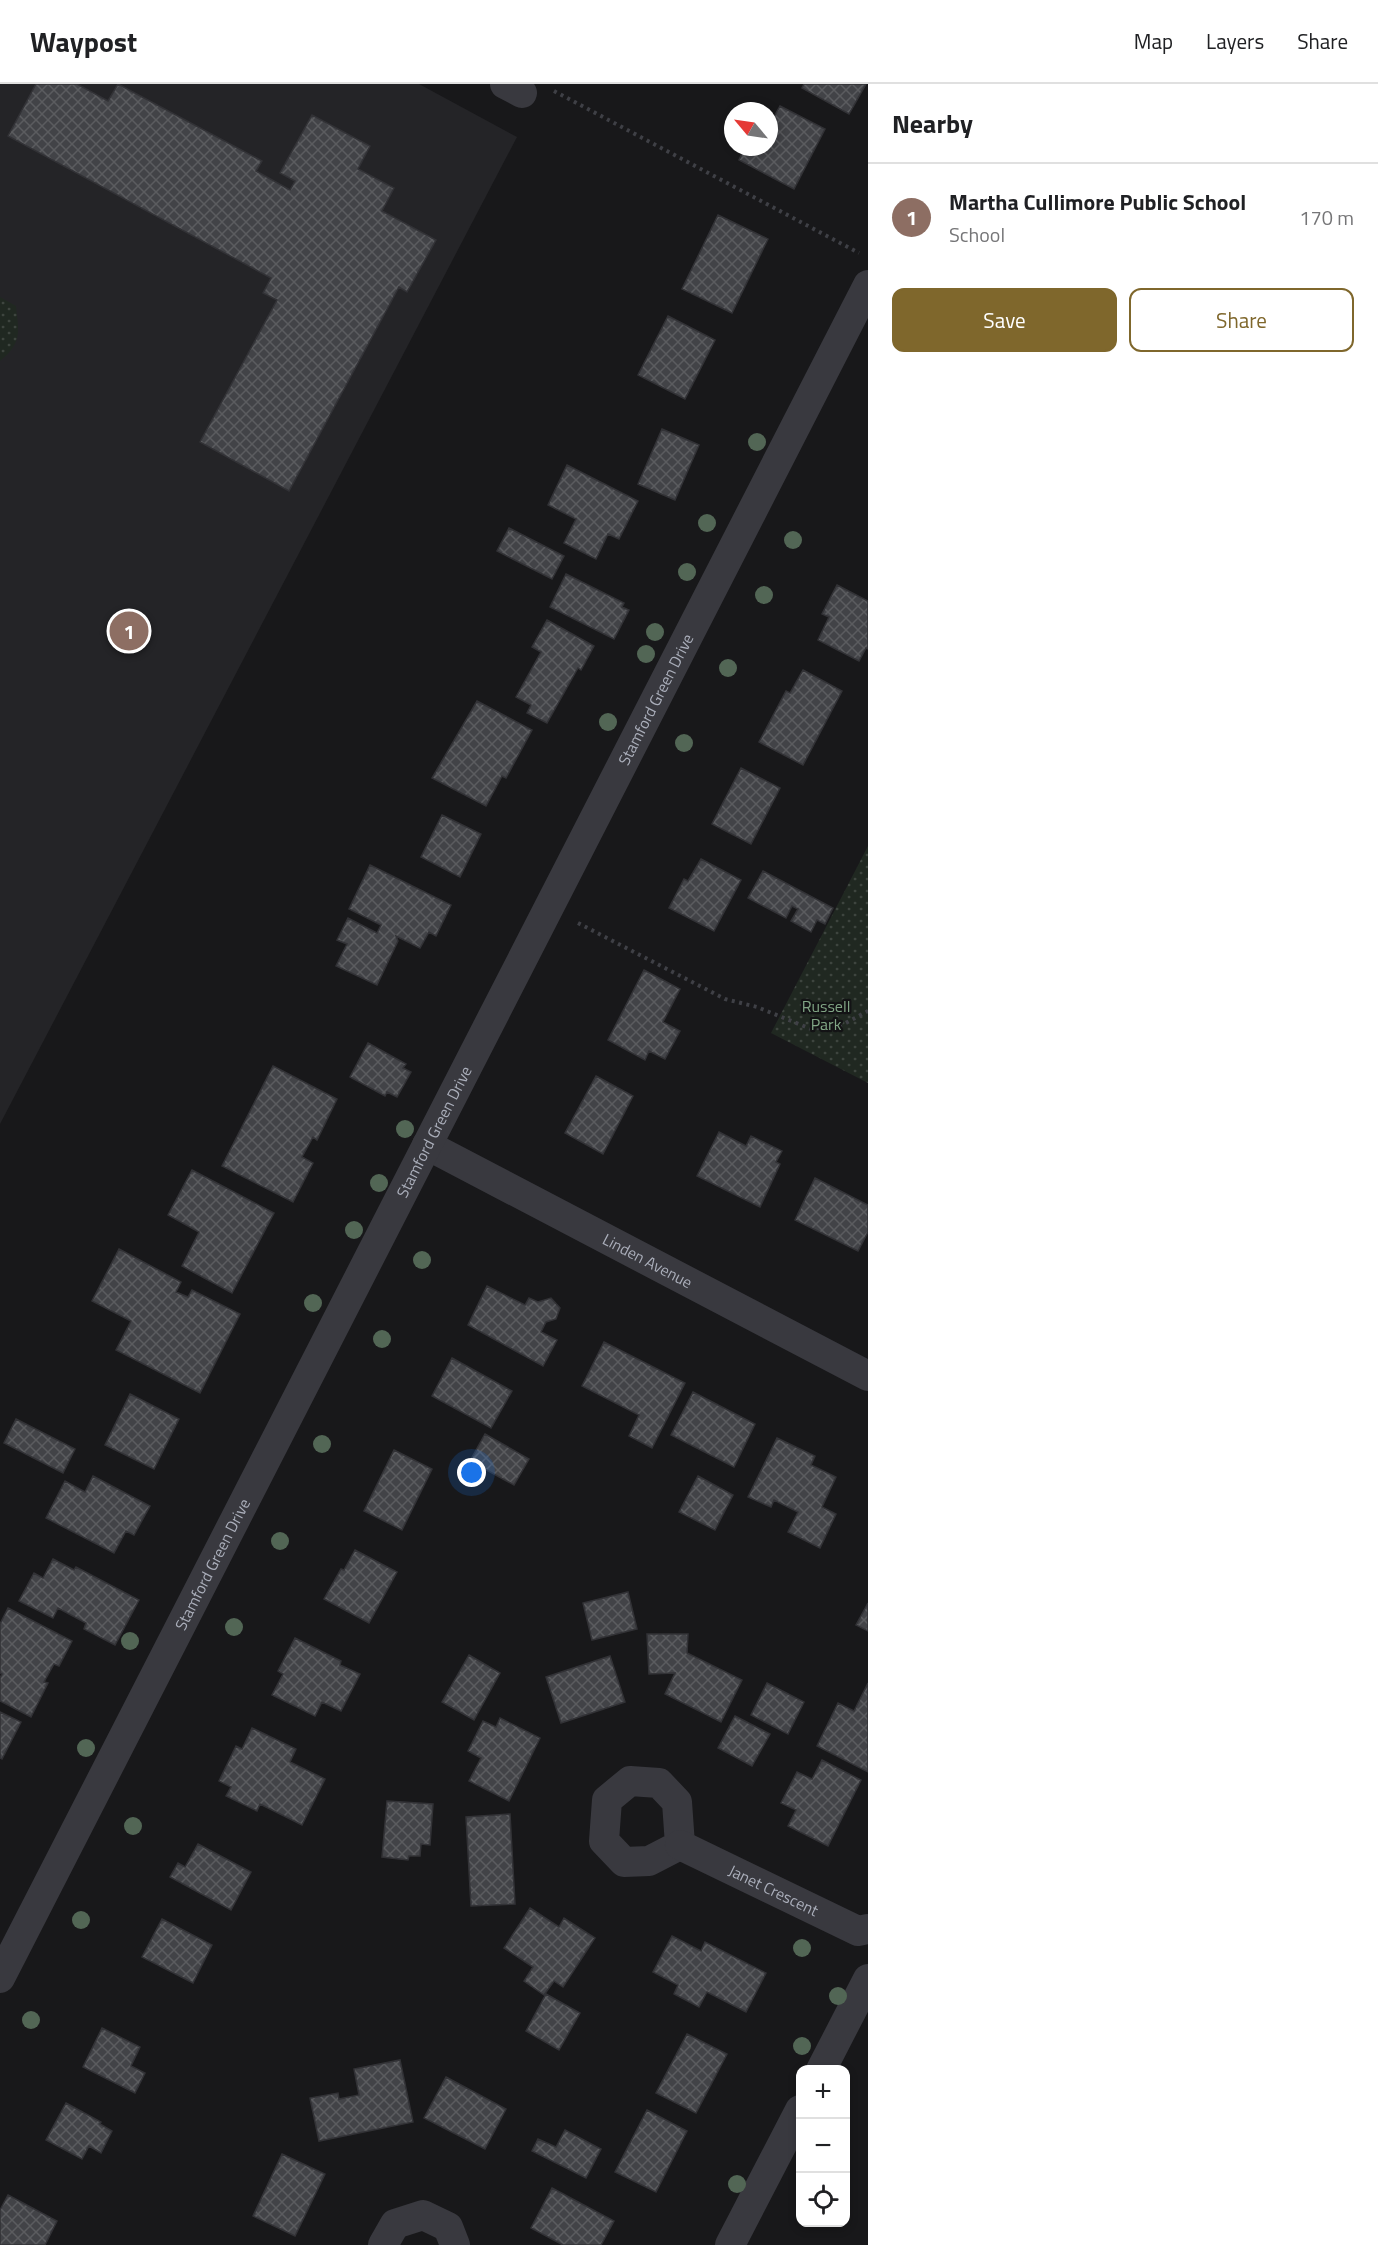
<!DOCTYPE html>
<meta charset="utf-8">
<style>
body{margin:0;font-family:"Titillium Web",sans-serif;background:#f2f2f2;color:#202124}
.controls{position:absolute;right:18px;bottom:18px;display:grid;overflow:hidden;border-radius:12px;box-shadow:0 3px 9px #0003}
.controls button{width:54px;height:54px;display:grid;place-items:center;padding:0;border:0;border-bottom:2px solid #e0e0e0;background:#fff;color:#202124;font:30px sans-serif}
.compass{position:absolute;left:724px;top:18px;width:54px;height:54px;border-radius:50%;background:#fff;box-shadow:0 3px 9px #0003;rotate:299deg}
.you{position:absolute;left:472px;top:1389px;width:21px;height:21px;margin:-15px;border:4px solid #fff;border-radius:50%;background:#1a73e8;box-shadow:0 0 0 9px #1a73e833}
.badge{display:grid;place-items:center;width:39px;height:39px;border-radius:50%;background:#7f672c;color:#fff;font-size:20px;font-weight:700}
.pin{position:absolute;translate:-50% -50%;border:3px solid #fff;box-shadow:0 2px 6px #0006}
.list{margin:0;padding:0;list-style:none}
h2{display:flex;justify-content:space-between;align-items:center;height:78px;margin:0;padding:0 24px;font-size:26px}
h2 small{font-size:20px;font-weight:400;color:#757577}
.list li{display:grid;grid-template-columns:39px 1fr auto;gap:18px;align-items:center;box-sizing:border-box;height:108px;padding:0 24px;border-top:2px solid #e0e0e0}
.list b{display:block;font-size:22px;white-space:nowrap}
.list p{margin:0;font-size:20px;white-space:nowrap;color:#757577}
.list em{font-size:20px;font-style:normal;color:#757577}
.actions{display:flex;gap:12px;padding:18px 24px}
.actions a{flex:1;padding:14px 0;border:2px solid #7f672c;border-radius:12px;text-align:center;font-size:21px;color:#7f672c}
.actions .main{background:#7f672c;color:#fff}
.icon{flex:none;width:33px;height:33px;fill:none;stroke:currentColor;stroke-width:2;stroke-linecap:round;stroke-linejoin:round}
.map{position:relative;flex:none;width:868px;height:2161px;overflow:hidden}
header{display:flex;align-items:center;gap:36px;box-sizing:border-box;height:84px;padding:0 30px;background:#fff;border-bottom:2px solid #e0e0e0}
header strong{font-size:28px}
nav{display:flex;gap:33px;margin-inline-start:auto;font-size:21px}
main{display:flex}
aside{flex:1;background:#fff}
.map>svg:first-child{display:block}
</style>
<header>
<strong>Waypost</strong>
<nav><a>Map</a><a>Layers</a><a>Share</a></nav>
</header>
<main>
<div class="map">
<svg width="868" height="2161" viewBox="0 0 868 2161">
<defs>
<pattern id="park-dots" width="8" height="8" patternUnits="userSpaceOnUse" patternTransform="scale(1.5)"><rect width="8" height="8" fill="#202821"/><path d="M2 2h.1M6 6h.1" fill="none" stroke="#3e453f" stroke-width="1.8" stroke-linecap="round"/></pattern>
<pattern id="building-cross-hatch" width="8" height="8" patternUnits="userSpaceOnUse" patternTransform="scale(1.5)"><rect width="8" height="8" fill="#424347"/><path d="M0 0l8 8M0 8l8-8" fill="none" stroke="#5b5c5f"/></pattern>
</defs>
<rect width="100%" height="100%" fill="#18181a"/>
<path fill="#242427" d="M0,0H419L517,53L0,1040Z"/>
<path fill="url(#park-dots)" d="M0,213L16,222C19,249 22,259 0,277Z
M868,762V999L771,949Z"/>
<path fill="url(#building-cross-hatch)" stroke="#323236" stroke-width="1.5" d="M36,0H77L108,17L118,0L262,77L256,87L290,106L295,97L280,89L312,31L370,62L358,85L394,104L382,127L436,156L407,208L399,203L289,407L200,358L277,216L263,209L271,194L8,52Z
M804,0H866L849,30L802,4Z
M780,22L825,45L794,105L739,76L745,63H769V42Z
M718,131L768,155L732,229L682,205Z
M668,232L715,256L685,315L638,291Z
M662,345L699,361L675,416L638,400Z
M567,381L638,417L619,455L608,450L596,475L564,459L576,435L548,421Z
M509,444L564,472L552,495L497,467Z
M566,490L624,519L622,523L629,526L614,555L550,523Z
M837,501L868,517V565L866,564L859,577L818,556L829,533L822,530Z
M547,536L594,562L581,586L578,584L547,639L527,629L531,621L516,613L541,568L532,563Z
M803,586L842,607L803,681L759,658L786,607L790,609Z
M477,617L532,646L506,694L502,692L486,722L432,694Z
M741,684L780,704L751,760L712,740Z
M442,731L481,750L460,793L421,773Z
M701,775L741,796L714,847L669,824L684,795L688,797Z
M370,781L451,821L436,852L429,848L420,864L396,852L398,857L377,901L336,882L347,860L337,856L348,834L377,849L381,841L349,825Z
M763,787L833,824L825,840L817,836L811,848L791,837L798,825L792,822L786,834L748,814Z
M644,886L680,905L663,938L680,947L665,975L649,967L645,976L608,956Z
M368,959L406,980L403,984L411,988L397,1013L387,1008L385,1012L350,993Z
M273,982L337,1015L317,1056L313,1053L302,1073L313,1079L293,1118L222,1082Z
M596,992L633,1012L603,1070L565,1049Z
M719,1048L746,1062L751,1052L782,1067L776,1078L780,1080L760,1123L697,1092Z
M192,1086L274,1129L232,1209L182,1182L199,1148L168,1131Z
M815,1094L868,1121V1148L858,1167L795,1136Z
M119,1165L181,1198L176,1208L188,1213L192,1206L240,1230L200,1309L116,1266L131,1237L92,1217Z
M487,1202L525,1221L529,1214L538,1218L551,1214L560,1224L556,1235L546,1238L541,1248L557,1256L543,1282L468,1241Z
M604,1258L685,1299L652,1364L629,1352L639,1331L582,1302Z
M452,1274L512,1307L491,1344L432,1312Z
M693,1308L755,1340L734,1383L671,1351Z
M130,1310L179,1335L154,1385L105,1361Z
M16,1335L75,1365L63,1389L4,1359Z
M485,1350L529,1375L514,1401L470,1377Z
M777,1354L815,1372L811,1381L836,1393L822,1423L836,1430L820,1464L788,1448L798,1428L774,1416L771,1423L748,1413Z
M394,1366L432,1385L402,1446L364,1427Z
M93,1392L150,1422L134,1451L126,1447L114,1469L46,1434L65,1397L85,1408Z
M698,1392L733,1411L715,1446L679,1428Z
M355,1466L397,1488L369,1539L324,1515L341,1485L344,1486Z
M53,1475L74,1486L76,1483L139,1516L115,1561L84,1545L86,1539L58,1524L53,1534L19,1517L34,1489L43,1494Z
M628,1508L637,1545L592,1556L583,1519Z
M868,1519V1547L856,1541Z
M8,1524L72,1557L59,1582L54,1580L44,1598L48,1599L31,1633L0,1617V1594L2,1590L0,1589V1540Z
M647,1550H688L687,1569L742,1596L721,1638L665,1610L675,1589L649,1590Z
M295,1554L341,1577L340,1581L360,1590L341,1627L322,1618L315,1632L272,1611L283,1590L278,1587Z
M469,1571L500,1589L474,1636L442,1618Z
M610,1572L625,1618L561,1639L546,1593Z
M767,1599L804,1618L788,1650L751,1631Z
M868,1599V1688L817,1662L838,1619L854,1627Z
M0,1628L21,1638L2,1675L0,1674Z
M735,1632L770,1650L752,1682L718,1664Z
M500,1634L540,1654L509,1717L469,1697L481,1674L468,1667L483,1637L496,1643Z
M252,1644L296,1665L290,1678L325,1695L302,1741L260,1720L257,1727L226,1712L231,1703L219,1697L236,1662L242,1665Z
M822,1676L861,1696L828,1762L788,1742L796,1726L781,1719L797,1688L812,1695Z
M387,1717L433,1720L430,1761L421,1760L420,1772H409L408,1776L382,1773Z
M510,1730L515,1820L471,1822L466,1733Z
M198,1760L251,1788L231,1826L170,1793L178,1779L185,1783Z
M530,1824L559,1843L564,1834L595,1854L563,1903L554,1897L544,1911L524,1897L533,1883L504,1864Z
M162,1835L212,1861L193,1899L142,1873Z
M672,1852L701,1867L705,1858L766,1889L746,1928L707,1908L699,1923L674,1910L678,1901L653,1888Z
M546,1910L580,1929L559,1966L526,1947Z
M102,1944L140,1963L131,1982L145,1989L135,2009L83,1983Z
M687,1950L727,1970L696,2029L656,2009Z
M400,1976L413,2038L319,2057L310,2014L338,2009L339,2015L359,2011L354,1985Z
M446,1993L506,2025L485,2065L424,2034Z
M66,2019L101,2038L100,2040L112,2047L101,2069L89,2062L82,2075L46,2056Z
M647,2026L687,2047L656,2108L615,2088Z
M565,2046L601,2065L586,2094L532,2067L538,2055L556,2063Z
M282,2070L325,2090L295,2152L253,2132Z
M552,2104L614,2137L601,2161H563L531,2144Z
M8,2111L57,2137L45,2161H0V2126Z"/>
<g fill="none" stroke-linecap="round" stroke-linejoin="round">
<path stroke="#3f4046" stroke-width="4" stroke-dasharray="3 4.5" stroke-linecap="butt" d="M554,7L859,169
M578,839L725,915L757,923L811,945L842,941L868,927"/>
<g stroke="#39393f" stroke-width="30">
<path d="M505,0L522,9"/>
<path id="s1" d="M427,1061L868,1292"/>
<path d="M630,1697L659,1699L677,1718L680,1761L649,1777L624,1778L604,1757L607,1716Z"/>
<path id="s2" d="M680,1761L858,1847L868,1845"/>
<path id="s3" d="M0,1894L868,201"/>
<path d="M821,1986L868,1895"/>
<path d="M383,2161L395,2140L423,2131L448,2143L455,2161"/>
<path d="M730,2161L800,2026"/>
</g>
</g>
<g fill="#526655">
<circle cx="757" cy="358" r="9"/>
<circle cx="707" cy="439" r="9"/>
<circle cx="793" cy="456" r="9"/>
<circle cx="687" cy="488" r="9"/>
<circle cx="764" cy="511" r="9"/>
<circle cx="655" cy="548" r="9"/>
<circle cx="646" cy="570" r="9"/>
<circle cx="728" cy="584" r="9"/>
<circle cx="608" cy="638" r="9"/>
<circle cx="684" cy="659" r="9"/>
<circle cx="405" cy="1045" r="9"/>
<circle cx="379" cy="1099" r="9"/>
<circle cx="354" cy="1146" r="9"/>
<circle cx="422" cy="1176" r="9"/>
<circle cx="313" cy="1219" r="9"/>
<circle cx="382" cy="1255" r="9"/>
<circle cx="322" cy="1360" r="9"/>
<circle cx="280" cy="1457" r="9"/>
<circle cx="234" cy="1543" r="9"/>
<circle cx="130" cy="1557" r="9"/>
<circle cx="86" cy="1664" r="9"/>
<circle cx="133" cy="1742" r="9"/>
<circle cx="81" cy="1836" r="9"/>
<circle cx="802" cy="1864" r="9"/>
<circle cx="838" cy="1912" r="9"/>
<circle cx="31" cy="1936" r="9"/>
<circle cx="802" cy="1962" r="9"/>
<circle cx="737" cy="2100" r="9"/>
</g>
<g text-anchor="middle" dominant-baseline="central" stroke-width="4.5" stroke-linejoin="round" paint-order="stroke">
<g font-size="16" fill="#aaaeba" stroke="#131315">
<text stroke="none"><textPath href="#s3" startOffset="1437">Stamford Green Drive</textPath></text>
<text stroke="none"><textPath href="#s3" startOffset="951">Stamford Green Drive</textPath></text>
<text stroke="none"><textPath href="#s1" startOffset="249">Linden Avenue</textPath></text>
<text stroke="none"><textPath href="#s3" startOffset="465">Stamford Green Drive</textPath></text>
<text stroke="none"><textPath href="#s2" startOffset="104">Janet Crescent</textPath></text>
</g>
<g font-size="16" fill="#81a585" stroke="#131315">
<text x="826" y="922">Russell<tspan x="826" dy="18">Park</tspan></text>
</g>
</g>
</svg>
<div class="controls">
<button>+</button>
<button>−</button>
<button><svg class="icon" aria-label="locate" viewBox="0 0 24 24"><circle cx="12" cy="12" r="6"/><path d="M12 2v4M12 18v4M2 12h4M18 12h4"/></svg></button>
</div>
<svg class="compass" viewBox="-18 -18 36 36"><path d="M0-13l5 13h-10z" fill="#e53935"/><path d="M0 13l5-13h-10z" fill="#757577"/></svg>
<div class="you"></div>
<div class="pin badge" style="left:129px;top:547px;background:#8d6e63">1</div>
</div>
<aside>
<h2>Nearby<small></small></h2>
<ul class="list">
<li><span class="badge" style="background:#8d6e63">1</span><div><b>Martha Cullimore Public School</b><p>School</p></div><em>170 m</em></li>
</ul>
<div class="actions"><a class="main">Save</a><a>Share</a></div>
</aside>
</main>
